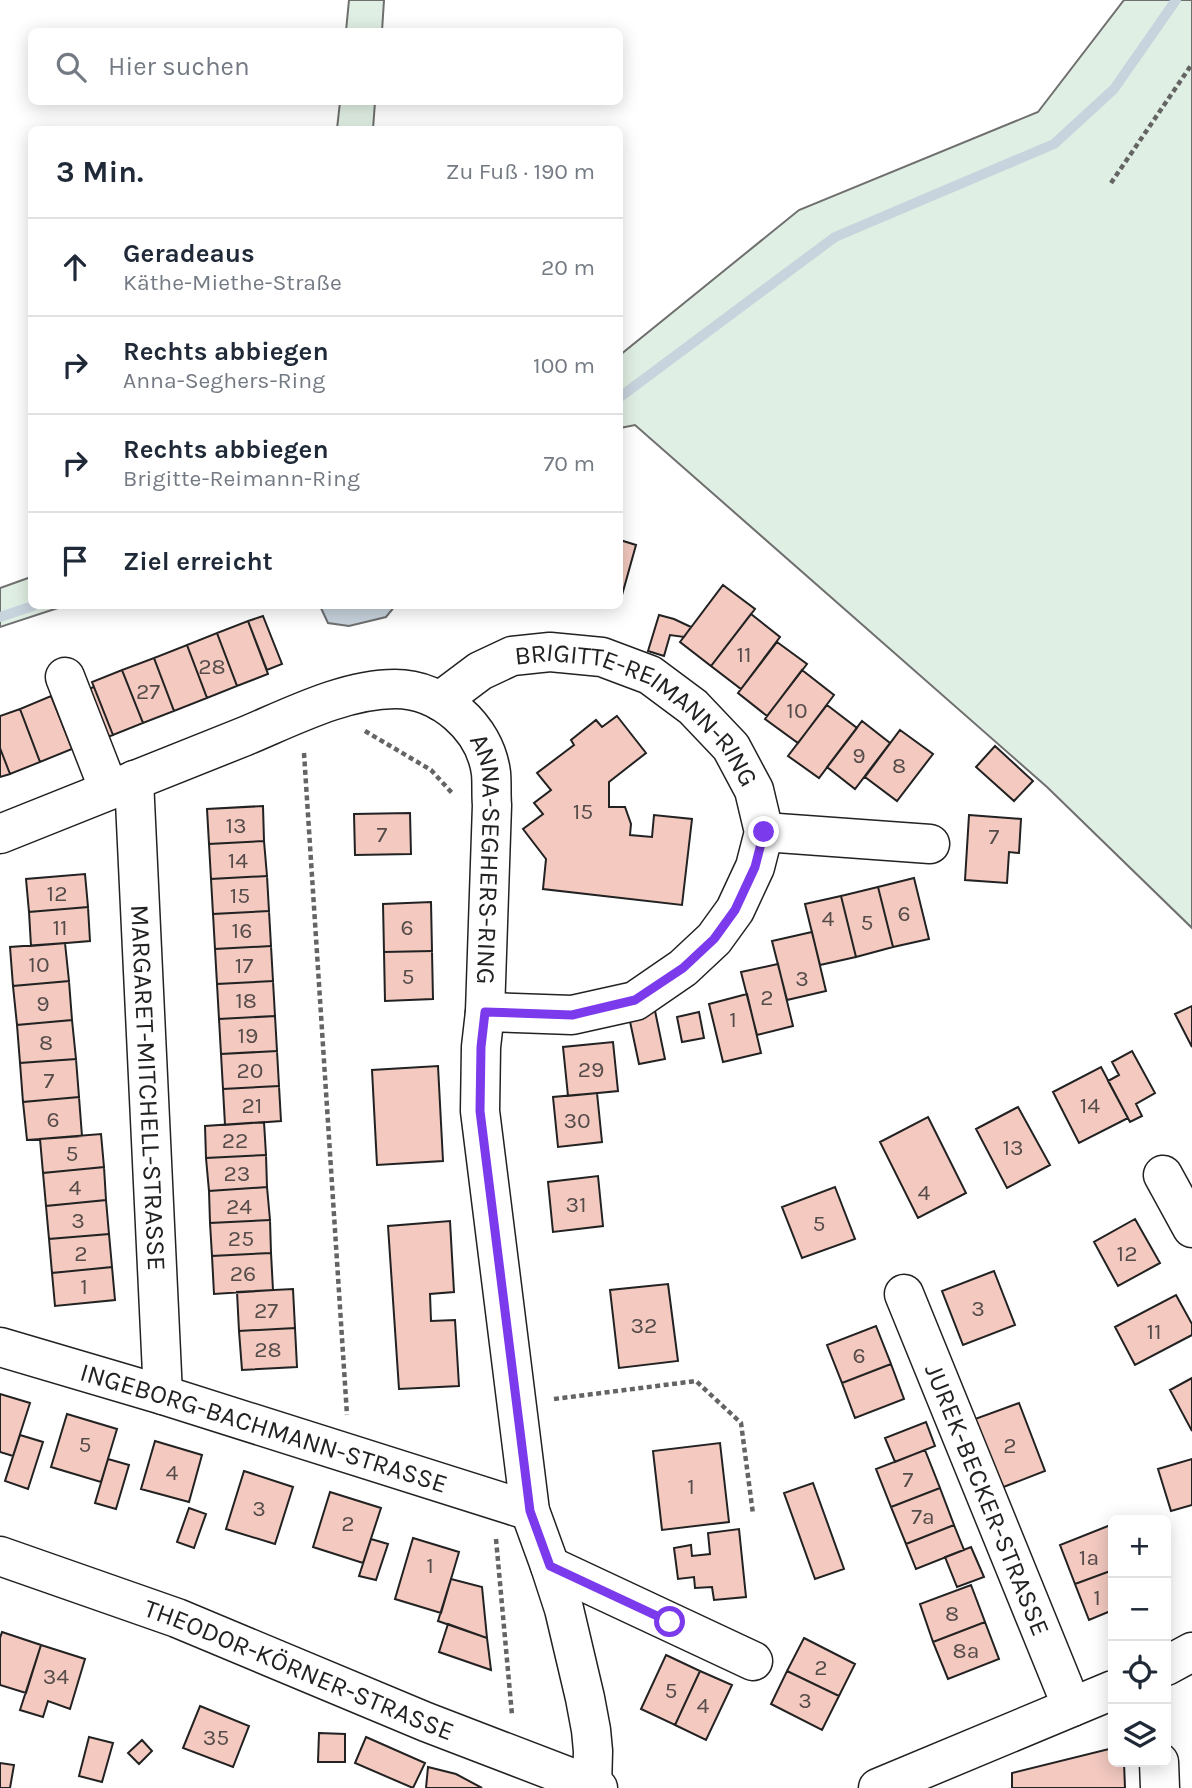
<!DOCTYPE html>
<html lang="de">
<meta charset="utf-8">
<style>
body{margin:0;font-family:Karla,sans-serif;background:#f6f6f7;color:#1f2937}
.controls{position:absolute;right:21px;bottom:21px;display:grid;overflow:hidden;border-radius:10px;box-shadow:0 4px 18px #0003}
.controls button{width:63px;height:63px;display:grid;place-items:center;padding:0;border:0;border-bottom:2px solid #e0e1e3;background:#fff;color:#1f2937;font:35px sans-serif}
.stop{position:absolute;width:21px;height:21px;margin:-16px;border:5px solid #7c3aed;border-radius:50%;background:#fff}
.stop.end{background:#7c3aed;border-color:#fff;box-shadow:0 2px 7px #0008}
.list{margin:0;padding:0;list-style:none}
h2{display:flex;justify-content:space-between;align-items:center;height:91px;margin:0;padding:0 28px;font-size:30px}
h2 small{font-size:23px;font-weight:400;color:#747a83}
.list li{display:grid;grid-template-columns:46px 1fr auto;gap:21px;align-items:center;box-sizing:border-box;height:98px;padding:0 28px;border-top:2px solid #e0e1e3}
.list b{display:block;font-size:26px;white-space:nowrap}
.list p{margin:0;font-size:23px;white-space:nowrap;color:#747a83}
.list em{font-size:23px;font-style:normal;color:#747a83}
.icon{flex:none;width:38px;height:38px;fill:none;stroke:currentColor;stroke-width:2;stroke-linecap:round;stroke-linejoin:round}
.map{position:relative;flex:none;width:1192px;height:1788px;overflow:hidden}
.search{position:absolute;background:#fff;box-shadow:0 4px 18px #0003;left:28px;top:28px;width:595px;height:77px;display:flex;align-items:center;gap:18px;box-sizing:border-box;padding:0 24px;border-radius:10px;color:#747a83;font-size:26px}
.panel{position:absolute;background:#fff;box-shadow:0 4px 18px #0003;left:28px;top:126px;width:595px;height:483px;border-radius:10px}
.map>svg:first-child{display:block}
</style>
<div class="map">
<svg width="1192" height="1788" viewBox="0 0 1192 1788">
<rect width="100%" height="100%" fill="#fff"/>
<path fill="#e0efe3" stroke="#6f6f6f" stroke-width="2" d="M349,0H384L382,31H346Z
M1124,0H1192V928L1047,787L635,425L620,428V355L799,210L1038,112Z
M340,102H375L373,129H337Z
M31,577L32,606H64L0,627V588Z"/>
<path fill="#c7d3dd" stroke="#6f6f6f" stroke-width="2" d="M320,606H395L386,617L349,626L328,623Z"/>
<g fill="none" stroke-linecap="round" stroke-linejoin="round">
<path stroke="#c7d3dd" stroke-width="10" d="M620,397L835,237L1054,144L1114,89L1176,0
M0,617L33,606"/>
</g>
<path fill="#f3c9c0" stroke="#222" stroke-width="2" d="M620,540L636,545L622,595L620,594Z
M723,585L755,609L711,666L680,642Z
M751,614L780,637L741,689L711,666Z
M659,615L674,619L691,627L684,637L670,635L664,656L648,651Z
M263,616L282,664L267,670L248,621Z
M248,621L268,674L237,686L217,633Z
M217,633L237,686L207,698L187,645Z
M777,642L807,664L767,716L738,693Z
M187,645L207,698L174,711L154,658Z
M154,658L174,711L143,723L122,670Z
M122,670L143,723L113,735L92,682Z
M802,670L834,695L798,743L765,719Z
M94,687L113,735L94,741L76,693Z
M51,696L72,749L40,762L20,709Z
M827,705L857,728L819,778L788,756Z
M20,709L40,762L10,774L0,748V716Z
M617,716L646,753L609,782V807H625L631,824L630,835L652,837L654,815L692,819L682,905L543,889L546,859L523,829L543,814L534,803L551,790L537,773L574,745L571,740L596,720L602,727Z
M862,721L890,743L855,789L827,767Z
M900,730L933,754L897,801L865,777Z
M995,746L1033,781L1014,801L976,767Z
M0,748L10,774L0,777Z
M263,806L264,841L209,844L207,809Z
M410,813L411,854L355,855L354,814Z
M969,815L1021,819L1019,853L1009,852L1007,883L965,880Z
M264,841L267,876L211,879L209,844Z
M85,874L88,907L29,912L26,879Z
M267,876L269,911L213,914L211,879Z
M914,878L929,939L893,947L878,887Z
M878,887L893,947L856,957L841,896Z
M841,896L856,957L820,965L805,904Z
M431,902L432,951L384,952L383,904Z
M88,907L90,941L31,946L29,912Z
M269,911L271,946L215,949L213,914Z
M812,932L826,991L787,1000L772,941Z
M65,943L69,981L13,986L10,947Z
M271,946L273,981L217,984L215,949Z
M432,951L433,999L385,1001L384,952Z
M778,964L793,1026L757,1035L741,972Z
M69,981L72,1020L17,1025L13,986Z
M273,981L275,1016L219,1019L217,984Z
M747,994L761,1053L723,1062L709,1004Z
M654,1006L665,1059L639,1064L628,1012Z
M1192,1006V1047L1175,1014Z
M699,1012L704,1038L682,1042L677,1017Z
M275,1016L277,1051L221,1054L219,1019Z
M72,1020L76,1059L20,1063L17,1025Z
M613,1042L618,1091L568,1096L563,1047Z
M277,1051L279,1086L223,1089L221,1054Z
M1132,1051L1155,1093L1136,1104L1142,1116L1130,1122L1108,1081L1119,1075L1112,1062Z
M76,1059L79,1097L23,1102L20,1063Z
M438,1066L443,1161L377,1165L372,1070Z
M1101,1067L1128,1118L1079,1143L1053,1092Z
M279,1086L281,1121L225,1125L223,1089Z
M597,1093L602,1142L558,1147L553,1097Z
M79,1097L82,1136L27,1140L23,1102Z
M1018,1107L1050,1165L1007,1188L976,1129Z
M928,1117L966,1193L918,1218L880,1142Z
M264,1122L266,1155L206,1158L205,1126Z
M101,1134L104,1167L43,1173L40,1139Z
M266,1155L267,1187L209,1191L206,1158Z
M104,1167L106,1200L46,1206L43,1173Z
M598,1176L603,1226L553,1232L548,1182Z
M267,1187L270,1220L210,1223L209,1191Z
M835,1187L855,1239L802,1258L782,1207Z
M106,1200L109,1234L49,1239L46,1206Z
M1135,1219L1160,1263L1118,1286L1094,1242Z
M270,1220L271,1253L212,1256L210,1223Z
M450,1221L454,1292L430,1294L431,1321L455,1320L459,1386L399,1389L388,1226Z
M109,1234L112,1267L52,1273L49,1239Z
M271,1253L273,1290L214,1294L212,1256Z
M112,1267L115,1300L55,1306L52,1273Z
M994,1271L1015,1325L963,1345L942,1291Z
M668,1284L678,1361L619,1368L610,1290Z
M293,1289L295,1328L239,1331L237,1292Z
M1176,1295L1192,1324V1335L1135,1365L1115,1327Z
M876,1326L891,1364L842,1383L827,1345Z
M295,1328L297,1367L242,1370L239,1331Z
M891,1364L904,1399L855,1418L842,1383Z
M1192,1378V1431L1170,1390Z
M0,1394L30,1403L13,1456L0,1452Z
M1019,1403L1045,1471L1001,1488L975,1419Z
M67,1414L117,1429L101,1482L51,1467Z
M926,1422L935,1446L895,1462L885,1438Z
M20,1435L43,1442L28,1489L5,1481Z
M155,1441L202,1455L189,1502L141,1489Z
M720,1443L729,1522L662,1530L653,1451Z
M925,1450L940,1488L891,1507L876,1469Z
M108,1459L129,1465L116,1509L95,1503Z
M1192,1459V1505L1171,1511L1158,1469Z
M244,1471L293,1487L275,1544L226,1529Z
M813,1483L844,1569L815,1579L784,1493Z
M940,1488L954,1525L906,1544L891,1507Z
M330,1492L381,1508L363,1563L313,1547Z
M189,1508L206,1514L194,1548L177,1542Z
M1113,1524V1570L1075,1584L1060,1545Z
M954,1525L964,1550L916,1569L906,1544Z
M739,1529L746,1597L714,1600L712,1587L695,1588L694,1577L678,1579L674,1548L691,1545L692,1556L710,1554L708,1533Z
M413,1538L459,1552L441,1613L395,1599Z
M371,1539L388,1544L376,1580L359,1576Z
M971,1547L984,1577L957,1587L945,1557Z
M1113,1570V1610L1089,1620L1075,1584Z
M451,1579L482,1587L487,1638L438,1621Z
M971,1585L985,1622L933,1642L920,1604Z
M985,1622L999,1659L948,1679L933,1642Z
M448,1624L487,1638L491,1670L439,1652Z
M2,1632L41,1645L26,1693L0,1685V1638Z
M804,1638L855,1664L839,1696L787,1671Z
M41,1645L85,1659L70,1709L48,1701L43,1717L20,1710Z
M666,1655L700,1671L675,1725L641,1709Z
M700,1671L732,1685L706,1740L675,1725Z
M787,1671L839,1696L822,1730L771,1704Z
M200,1706L249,1726L233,1767L183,1748Z
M319,1733L345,1734V1762H318Z
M89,1737L113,1743L102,1782L79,1776Z
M366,1737L425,1763L413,1788L355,1763Z
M142,1740L152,1751L139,1764L128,1753Z
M1113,1748V1762H1124L1125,1788H1012V1773Z
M0,1763L14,1765L10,1788H0Z
M428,1767L456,1774L482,1788H426Z"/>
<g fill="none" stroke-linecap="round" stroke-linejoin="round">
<defs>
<g id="minor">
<path d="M65,677L109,790"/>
<path id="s1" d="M440,701L480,671L512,656L550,652L602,657L650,675L693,707L731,747L754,790L764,832L755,867L735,910L714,939L683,968L635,1001L572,1015L485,1012"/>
<path id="s2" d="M134,780L163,1395"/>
<path d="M764,832L930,844"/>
<path id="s3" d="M0,834C81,801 162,769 243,737C289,718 344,689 395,689C441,689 485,727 491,773C492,783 491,795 492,805L485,1012L481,1047L480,1111L530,1511L550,1566L564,1609L585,1698L591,1730L593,1751L592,1788"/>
<path d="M1163,1175L1192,1228"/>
<path id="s4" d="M904,1294L1072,1707"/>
<path id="s5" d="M0,1347L163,1395L530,1511"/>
<path id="s6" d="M0,1556L177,1618L426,1722L598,1788"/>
<path d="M550,1566L753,1661"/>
<path d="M1166,1666L1192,1652"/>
<path d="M1159,1762L1160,1788"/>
<path d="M878,1788L1113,1690"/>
</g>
</defs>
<use href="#minor" stroke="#222" stroke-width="41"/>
<path stroke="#646464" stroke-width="4.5" stroke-dasharray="5 3.5" stroke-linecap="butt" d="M1111,183L1192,64
M365,731L431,770L453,794
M304,753L347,1415
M554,1399L696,1381L741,1423L753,1514
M496,1539L512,1715"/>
<use href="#minor" stroke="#fff" stroke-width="38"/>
</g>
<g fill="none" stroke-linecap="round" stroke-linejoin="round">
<path stroke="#7c3aed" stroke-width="9" d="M670,1622L550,1566L530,1511L480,1111L481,1047L485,1012L572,1015L635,1000L683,968L714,939L735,910L755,867L764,832"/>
</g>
<g text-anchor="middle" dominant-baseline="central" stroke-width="5" stroke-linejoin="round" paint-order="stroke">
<g font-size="23" fill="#564c4a">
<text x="744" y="654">11</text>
<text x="212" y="666">28</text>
<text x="148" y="691">27</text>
<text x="797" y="710">10</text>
<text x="859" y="755">9</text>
<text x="899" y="765">8</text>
<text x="583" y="811">15</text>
<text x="236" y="825">13</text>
<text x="382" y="834">7</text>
<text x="994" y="836">7</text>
<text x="238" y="860">14</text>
<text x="57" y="893">12</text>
<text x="240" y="895">15</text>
<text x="904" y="913">6</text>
<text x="828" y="918">4</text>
<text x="867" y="922">5</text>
<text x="60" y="927">11</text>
<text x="407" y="927">6</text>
<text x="242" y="930">16</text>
<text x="39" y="964">10</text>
<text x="244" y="965">17</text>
<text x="408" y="976">5</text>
<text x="802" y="978">3</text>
<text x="767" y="997">2</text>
<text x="246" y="1000">18</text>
<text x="43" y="1003">9</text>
<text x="733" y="1019">1</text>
<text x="248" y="1035">19</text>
<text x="46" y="1042">8</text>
<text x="591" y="1069">29</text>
<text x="250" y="1070">20</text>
<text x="49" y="1080">7</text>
<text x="252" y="1105">21</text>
<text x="1090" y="1105">14</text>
<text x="53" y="1119">6</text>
<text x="577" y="1120">30</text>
<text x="235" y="1140">22</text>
<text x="1013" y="1147">13</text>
<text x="72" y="1153">5</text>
<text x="237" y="1173">23</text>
<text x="75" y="1187">4</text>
<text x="924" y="1192">4</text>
<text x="576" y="1204">31</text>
<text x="239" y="1206">24</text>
<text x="78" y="1220">3</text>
<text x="819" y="1223">5</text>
<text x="241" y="1238">25</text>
<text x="81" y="1253">2</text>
<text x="1127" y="1253">12</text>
<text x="243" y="1273">26</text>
<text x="84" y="1286">1</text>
<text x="978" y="1308">3</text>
<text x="266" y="1310">27</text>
<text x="644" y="1325">32</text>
<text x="1154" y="1331">11</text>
<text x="268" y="1349">28</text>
<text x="859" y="1355">6</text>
<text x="85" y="1444">5</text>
<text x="1010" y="1445">2</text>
<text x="172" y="1472">4</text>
<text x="908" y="1479">7</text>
<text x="691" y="1486">1</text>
<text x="259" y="1508">3</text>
<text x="923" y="1516">7a</text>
<text x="348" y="1523">2</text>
<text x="1089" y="1557">1a</text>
<text x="430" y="1565">1</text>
<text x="1097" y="1597">1</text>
<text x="952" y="1613">8</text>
<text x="966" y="1650">8a</text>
<text x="821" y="1667">2</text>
<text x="56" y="1676">34</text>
<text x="671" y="1690">5</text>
<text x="805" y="1700">3</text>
<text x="703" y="1705">4</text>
<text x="216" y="1737">35</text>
</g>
<g font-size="26" fill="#222" stroke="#fff">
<text stroke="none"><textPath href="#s1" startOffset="233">BRIGITTE-REIMANN-RING</textPath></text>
<text stroke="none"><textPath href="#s3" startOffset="646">ANNA-SEGHERS-RING</textPath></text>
<text stroke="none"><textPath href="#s2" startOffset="308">MARGARET-MITCHELL-STRASSE</textPath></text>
<text stroke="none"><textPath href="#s5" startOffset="276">INGEBORG-BACHMANN-STRASSE</textPath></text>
<text stroke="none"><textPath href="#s4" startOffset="222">JUREK-BECKER-STRASSE</textPath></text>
<text stroke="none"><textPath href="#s6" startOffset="320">THEODOR-KÖRNER-STRASSE</textPath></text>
</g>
</g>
</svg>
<div class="controls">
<button>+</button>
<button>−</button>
<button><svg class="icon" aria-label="locate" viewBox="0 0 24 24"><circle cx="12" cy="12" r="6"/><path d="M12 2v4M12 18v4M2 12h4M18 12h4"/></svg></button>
<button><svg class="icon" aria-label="layers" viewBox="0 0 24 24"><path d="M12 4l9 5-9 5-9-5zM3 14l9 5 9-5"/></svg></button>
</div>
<div class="stop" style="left:670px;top:1622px"></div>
<div class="stop end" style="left:764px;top:832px"></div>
<div class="search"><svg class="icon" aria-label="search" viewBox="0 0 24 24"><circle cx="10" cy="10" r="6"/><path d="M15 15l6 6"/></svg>Hier suchen</div>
<section class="panel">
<h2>3 Min.<small>Zu Fuß · 190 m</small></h2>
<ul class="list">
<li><svg class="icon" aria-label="ahead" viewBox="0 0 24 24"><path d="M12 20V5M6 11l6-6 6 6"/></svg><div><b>Geradeaus</b><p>Käthe-Miethe-Straße</p></div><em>20 m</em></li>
<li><svg class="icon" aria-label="right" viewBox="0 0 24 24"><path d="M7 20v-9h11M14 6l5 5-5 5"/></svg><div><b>Rechts abbiegen</b><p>Anna-Seghers-Ring</p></div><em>100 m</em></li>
<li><svg class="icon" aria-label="right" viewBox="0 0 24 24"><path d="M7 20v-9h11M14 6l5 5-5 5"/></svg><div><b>Rechts abbiegen</b><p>Brigitte-Reimann-Ring</p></div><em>70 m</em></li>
<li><svg class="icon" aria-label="arrive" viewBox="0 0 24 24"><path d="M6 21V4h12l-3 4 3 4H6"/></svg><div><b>Ziel erreicht</b></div></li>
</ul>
</section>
</div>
